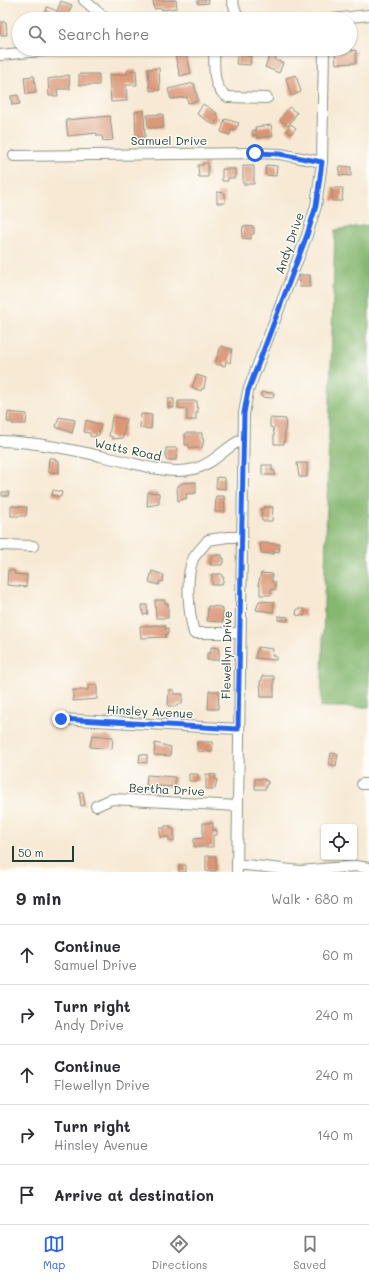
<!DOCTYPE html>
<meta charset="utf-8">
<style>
body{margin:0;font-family:Mali,sans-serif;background:#f7f7f7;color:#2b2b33}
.controls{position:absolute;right:12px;bottom:12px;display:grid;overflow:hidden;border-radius:4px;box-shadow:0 1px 3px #0004}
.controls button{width:36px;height:36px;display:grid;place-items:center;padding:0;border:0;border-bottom:1px solid #e1e1e2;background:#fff;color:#2b2b33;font:20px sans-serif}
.scale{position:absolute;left:12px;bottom:10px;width:62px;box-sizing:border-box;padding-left:4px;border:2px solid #1f3d34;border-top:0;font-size:11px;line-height:14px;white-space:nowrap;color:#1f3d34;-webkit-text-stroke:3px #fdfcf7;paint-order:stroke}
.stop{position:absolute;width:12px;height:12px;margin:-9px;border:3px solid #2563eb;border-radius:50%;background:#fff}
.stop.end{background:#2563eb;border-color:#fff;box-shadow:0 1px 4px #0008}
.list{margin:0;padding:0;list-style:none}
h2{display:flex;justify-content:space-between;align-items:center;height:52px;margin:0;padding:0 16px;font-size:17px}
h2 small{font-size:13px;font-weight:400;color:#7c7c81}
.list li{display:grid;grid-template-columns:26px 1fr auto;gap:12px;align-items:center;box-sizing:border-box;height:60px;padding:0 16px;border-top:1px solid #e1e1e2}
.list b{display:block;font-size:15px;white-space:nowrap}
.list p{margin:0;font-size:13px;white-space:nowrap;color:#7c7c81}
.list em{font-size:13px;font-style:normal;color:#7c7c81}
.icon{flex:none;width:22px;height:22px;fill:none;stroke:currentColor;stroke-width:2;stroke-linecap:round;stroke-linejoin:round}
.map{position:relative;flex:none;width:369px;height:872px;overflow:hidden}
.search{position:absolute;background:#fff;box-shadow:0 1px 3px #0004;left:12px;right:12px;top:12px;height:44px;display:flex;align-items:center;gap:10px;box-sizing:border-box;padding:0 14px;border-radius:22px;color:#7c7c81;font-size:15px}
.sheet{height:352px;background:#fff}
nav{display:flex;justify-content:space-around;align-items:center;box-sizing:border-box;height:56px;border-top:1px solid #e1e1e2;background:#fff;font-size:11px;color:#7c7c81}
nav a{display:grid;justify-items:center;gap:2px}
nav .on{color:#2563eb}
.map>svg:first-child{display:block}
</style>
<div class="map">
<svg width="369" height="872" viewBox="0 0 369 872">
<rect width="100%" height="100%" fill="#fdfcf7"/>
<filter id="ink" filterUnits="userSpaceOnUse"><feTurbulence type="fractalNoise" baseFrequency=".025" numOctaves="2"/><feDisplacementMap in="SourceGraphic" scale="8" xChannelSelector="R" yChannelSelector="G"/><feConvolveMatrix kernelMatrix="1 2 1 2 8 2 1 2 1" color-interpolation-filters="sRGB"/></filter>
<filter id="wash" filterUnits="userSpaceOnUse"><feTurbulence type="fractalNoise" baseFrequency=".012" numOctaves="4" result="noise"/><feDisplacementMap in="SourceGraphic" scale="16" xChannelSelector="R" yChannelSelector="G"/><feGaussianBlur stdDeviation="0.9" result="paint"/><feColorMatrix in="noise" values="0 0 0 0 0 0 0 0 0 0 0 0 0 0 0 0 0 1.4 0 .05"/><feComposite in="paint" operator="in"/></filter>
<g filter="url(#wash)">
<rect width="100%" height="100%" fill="#f7e9d4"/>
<path fill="#86b771" stroke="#527a52" d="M369,225V707H321L335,230Z"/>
<g id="blocks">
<path fill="#db9574" d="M153,0H176L177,8L162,10V8L154,9Z
M198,0H208L209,3L198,4Z
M61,1L72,5L66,19H47L48,17L44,16L47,7L57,11Z
M0,22H6L7,35H0Z
M182,49H185L191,73L180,76L174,51Z
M238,49H248L247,56H251L250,65L236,64Z
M351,49V51L356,50V63L336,64L335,53H340V50Z
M270,55L276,57L275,60L283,63L279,73L265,67Z
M159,68L160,90L150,91L148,69Z
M136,70L137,85H126L127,101L111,102L109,75L127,74V71Z
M79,74H99V85H79Z
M69,75L70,89H57L58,96H49L48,79Z
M296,75L301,92L291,96L286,78Z
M34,76L36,93L26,94L24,77Z
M194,83L198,101L188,103L187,97L171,99L168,89Z
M18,95L20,104L12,105L11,96Z
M203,104L217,113L215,115L219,118L214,125L197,114Z
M289,107L297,113L288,126L280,120Z
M144,110L145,137L136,138L135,112Z
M163,114V128H148L147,115Z
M110,116L113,140L103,141L102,136H97V133L68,136L66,120Z
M225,119L239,123L235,131L231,130L230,135L221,132Z
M291,124L296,128L291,134L286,130Z
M271,125L273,136L257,138V135L253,136L252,131L256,130L255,127Z
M203,163H208V177H199L198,165H203Z
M266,165L277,166L276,176L265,175Z
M243,166H254V184H243Z
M340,166L351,167V176L339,175Z
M222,169H235V178H228V181H222Z
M332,188H343L342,201H332Z
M217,192L225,193V203H217Z
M243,226L254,227V234H251V239L242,238Z
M300,275H310V287H300V281H298Z
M221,346L232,349L230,363L226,361L225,366L215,364Z
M197,375L206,378L204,389L202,388L201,391L192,387Z
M261,392L274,393L273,398L261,397Z
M168,399H174V408H168Z
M178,401H197L198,413H196V420H187V409L178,408Z
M8,412L27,414L26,424H12L13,422H7Z
M141,414L152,415L151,429L140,428Z
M59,417L75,420L72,433L56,427Z
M112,417L126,419L123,438L112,439L113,437L109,436Z
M270,418L286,419L284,444H274V433L273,428L270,427Z
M86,420L101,425L99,435H96L95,437L90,436V433L84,432Z
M185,433H202V439H204L202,448H189V445H185Z
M166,448H177L176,460H166Z
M49,458H55V460L59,461V473L48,472Z
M297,463H307V477H299Z
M262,465H272V471H275V475H262Z
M217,477L225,478V489L216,488Z
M196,482V493L186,494L187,498L178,501L177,487L182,483Z
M53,490L62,492L61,497L52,495Z
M2,492H9L8,496H2Z
M148,492L159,493V504L147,506Z
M216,496H224L225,512H215Z
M11,506L27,507L26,516H11Z
M264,507H273L272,521H262L261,509H264Z
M260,543L280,544L279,552L274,551V554L261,553Z
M212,555H222V558H224V563H222V565H210Z
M8,570L15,571L14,574L27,575L26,587L7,585Z
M152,571L164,575L163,582L160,581L159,585L149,582Z
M261,573L272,574V582H275V590L271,589V595H260V585H258Z
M212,574H222V577H224L222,585H212Z
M155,600H165V603H168V618H156Z
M259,601L274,602L273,612L256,610Z
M142,605H147L148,614L143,615Z
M208,606L221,607V609H223V622L207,621Z
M297,609H305V616L296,615Z
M278,616L288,617V621L278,620Z
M165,625V629L168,628V634H166V637L141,638L140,626Z
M211,647L219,648V660H207V653H211Z
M258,647L273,649L272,656H276V660L255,658Z
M262,676H274V697H261L260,681H262Z
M88,685H97V699L73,701V690H88Z
M169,690H174V694H183L182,704H177V706H168Z
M209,691H219L218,709H208Z
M92,735L113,737L112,749L90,747Z
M197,742H213L212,752L197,751Z
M155,743L171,747L170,756L154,755Z
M331,753L338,754L336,766L329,764Z
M140,754L147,755V763L139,762Z
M189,774H198V781H189Z
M206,774L216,775L215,779H217L215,789H206Z
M147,775L175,777V787L146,785Z
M255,779H265V781H268V784H266V789H255Z
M79,792H83L85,805L81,806Z
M203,823H213V830H217V835H213V847H194V839L203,838Z
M165,826H171V829H174V841H169V837H160V828H165Z
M206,856H216V871H206Z
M179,865H186V872H179Z"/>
</g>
</g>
<g filter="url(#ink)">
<use href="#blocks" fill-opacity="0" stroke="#8b9384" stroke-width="1"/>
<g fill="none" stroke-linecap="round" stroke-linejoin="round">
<defs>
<path id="street" d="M84,0L106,19
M232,0L238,19
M332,19L369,15
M214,49C215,66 211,88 228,97L267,98
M0,55L61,49
M14,156L255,153L280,154L322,162
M0,441C42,442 81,452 123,461C145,466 172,475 194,469C214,464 225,447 243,439
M0,545L33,546
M240,633H194C189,614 185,578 193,559C196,553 204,546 208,540L228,537H241
M61,719L238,729
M362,784H369
M96,806L112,799L237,806
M237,864L300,871L356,866L369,868
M237,872L244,413L248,391L307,235L316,206L322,162L324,49"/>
</defs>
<use href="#street" stroke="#8b9384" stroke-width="12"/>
<use href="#street" stroke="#fff" stroke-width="10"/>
</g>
</g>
<g fill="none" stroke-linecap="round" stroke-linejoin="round" filter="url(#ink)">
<path stroke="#2563eb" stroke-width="5" d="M61,719L238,729L244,413L248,391L307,235L316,206L322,162L280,154L255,153"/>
</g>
<g text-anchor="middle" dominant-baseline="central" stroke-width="3" stroke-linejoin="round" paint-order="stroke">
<g font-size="12" fill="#1f3d34" stroke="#fdfcf7">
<text x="169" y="140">Samuel Drive</text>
<text transform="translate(289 243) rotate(-71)">Andy Drive</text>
<text transform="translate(128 449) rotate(12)">Watts Road</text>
<text transform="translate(226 655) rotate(-89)">Flewellyn Drive</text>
<text transform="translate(150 711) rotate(3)">Hinsley Avenue</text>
<text transform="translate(167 789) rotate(3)">Bertha Drive</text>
</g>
</g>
</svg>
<div class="controls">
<button><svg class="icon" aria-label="locate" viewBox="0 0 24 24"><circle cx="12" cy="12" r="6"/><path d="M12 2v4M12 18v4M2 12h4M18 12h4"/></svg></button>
</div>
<div class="scale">50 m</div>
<div class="stop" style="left:255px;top:153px"></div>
<div class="stop end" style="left:61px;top:719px"></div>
<div class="search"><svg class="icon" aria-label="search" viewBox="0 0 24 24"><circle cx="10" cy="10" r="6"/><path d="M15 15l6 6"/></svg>Search here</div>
</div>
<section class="sheet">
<h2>9 min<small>Walk · 680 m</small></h2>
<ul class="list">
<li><svg class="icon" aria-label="ahead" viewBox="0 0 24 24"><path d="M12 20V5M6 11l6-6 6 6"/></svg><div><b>Continue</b><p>Samuel Drive</p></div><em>60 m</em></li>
<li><svg class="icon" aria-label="right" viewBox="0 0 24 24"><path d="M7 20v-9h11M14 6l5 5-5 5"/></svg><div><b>Turn right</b><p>Andy Drive</p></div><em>240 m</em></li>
<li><svg class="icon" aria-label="ahead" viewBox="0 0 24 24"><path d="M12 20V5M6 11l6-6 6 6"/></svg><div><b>Continue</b><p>Flewellyn Drive</p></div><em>240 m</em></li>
<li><svg class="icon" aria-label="right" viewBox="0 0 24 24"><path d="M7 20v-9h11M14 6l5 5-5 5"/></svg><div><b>Turn right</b><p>Hinsley Avenue</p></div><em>140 m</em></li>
<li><svg class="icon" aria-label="arrive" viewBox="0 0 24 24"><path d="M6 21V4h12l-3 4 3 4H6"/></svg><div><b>Arrive at destination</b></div></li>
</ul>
</section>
<nav>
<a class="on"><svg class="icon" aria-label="map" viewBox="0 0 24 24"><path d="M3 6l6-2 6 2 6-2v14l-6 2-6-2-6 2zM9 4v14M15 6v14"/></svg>Map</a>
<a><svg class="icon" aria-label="directions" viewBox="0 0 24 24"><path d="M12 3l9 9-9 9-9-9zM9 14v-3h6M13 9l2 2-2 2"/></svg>Directions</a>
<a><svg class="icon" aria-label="saved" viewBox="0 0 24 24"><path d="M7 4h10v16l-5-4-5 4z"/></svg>Saved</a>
</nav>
